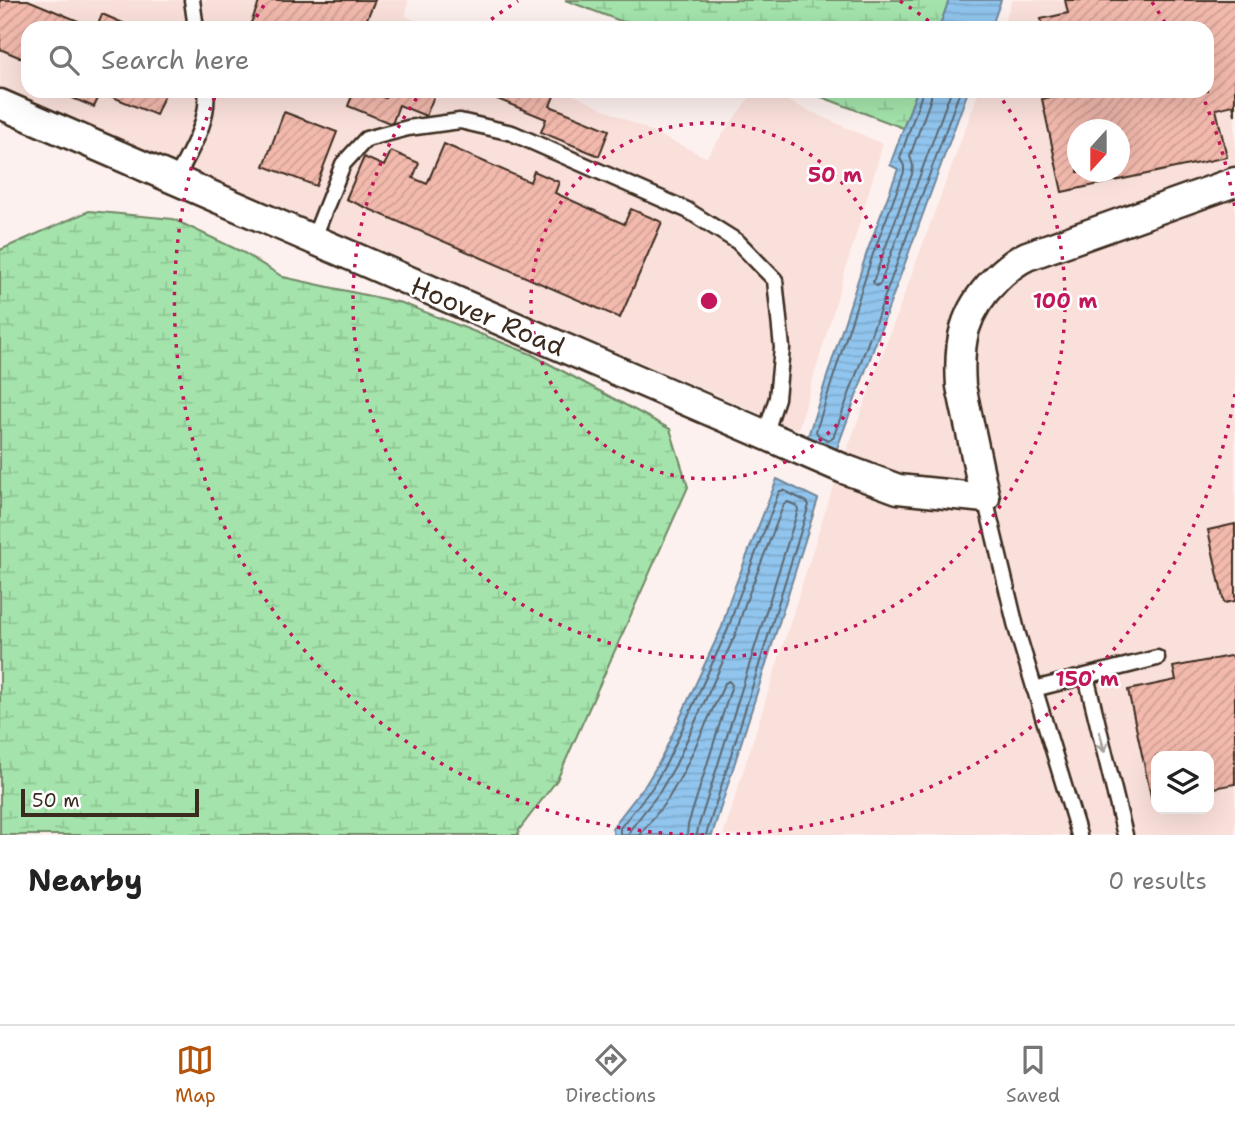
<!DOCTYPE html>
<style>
body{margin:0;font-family:"Shantell Sans",sans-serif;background:#f2f2f2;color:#222}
.controls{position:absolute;right:21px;bottom:21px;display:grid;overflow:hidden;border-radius:14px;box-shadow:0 7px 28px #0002}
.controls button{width:63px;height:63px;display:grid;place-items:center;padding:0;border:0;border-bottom:2px solid #e0e0e0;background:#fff;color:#222;font:35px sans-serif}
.compass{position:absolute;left:1067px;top:119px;width:63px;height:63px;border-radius:50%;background:#fff;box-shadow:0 7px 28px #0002;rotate:201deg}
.scale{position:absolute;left:21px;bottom:18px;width:178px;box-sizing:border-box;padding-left:7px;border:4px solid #3b2a1e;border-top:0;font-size:19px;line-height:24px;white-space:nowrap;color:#3b2a1e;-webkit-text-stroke:5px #fff;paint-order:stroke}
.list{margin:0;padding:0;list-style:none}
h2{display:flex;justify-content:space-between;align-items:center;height:91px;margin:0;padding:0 28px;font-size:30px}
h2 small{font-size:23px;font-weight:400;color:#767676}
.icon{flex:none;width:38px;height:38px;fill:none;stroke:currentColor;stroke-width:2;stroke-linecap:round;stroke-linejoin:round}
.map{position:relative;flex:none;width:1235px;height:835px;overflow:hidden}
.search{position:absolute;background:#fff;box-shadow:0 7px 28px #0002;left:21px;right:21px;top:21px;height:77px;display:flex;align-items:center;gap:18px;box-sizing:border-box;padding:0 24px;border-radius:21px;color:#767676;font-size:26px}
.sheet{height:189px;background:#fff}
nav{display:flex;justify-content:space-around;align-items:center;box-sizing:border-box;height:98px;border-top:2px solid #e0e0e0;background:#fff;font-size:19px;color:#767676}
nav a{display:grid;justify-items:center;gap:4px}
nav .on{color:#b45309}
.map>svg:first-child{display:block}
</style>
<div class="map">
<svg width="1235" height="835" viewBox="0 0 1235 835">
<defs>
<pattern id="wetland-marsh" width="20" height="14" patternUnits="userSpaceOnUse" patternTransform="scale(1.75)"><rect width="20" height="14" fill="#a4e4ac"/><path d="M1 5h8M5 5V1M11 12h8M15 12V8" fill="none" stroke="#8ec494"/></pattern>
<pattern id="water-rules" width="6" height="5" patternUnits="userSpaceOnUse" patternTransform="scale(1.75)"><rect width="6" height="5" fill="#91c5ee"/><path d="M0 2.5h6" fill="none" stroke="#7ea9cc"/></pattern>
<pattern id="building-hatch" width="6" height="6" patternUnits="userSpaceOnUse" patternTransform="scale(1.75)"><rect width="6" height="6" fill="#f3b9ad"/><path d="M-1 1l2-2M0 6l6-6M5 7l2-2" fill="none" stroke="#d19f94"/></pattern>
</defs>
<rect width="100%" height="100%" fill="#fdf1ef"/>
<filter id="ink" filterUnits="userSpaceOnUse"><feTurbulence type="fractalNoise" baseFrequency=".0143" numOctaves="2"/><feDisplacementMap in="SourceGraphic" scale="14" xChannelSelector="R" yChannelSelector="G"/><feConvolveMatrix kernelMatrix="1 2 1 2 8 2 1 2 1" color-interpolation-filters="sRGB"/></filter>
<g filter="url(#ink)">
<path fill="#fae0db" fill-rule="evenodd" d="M0,0H408L406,16L431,28H28V91H565L706,157L754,91H765L883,144L798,430L0,88Z
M1012,0H1235V835H723L828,502L979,91H1207V28H1002ZM1078,130H1120V172H1078ZM1156,756H1209V809H1156Z"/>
<path fill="url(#wetland-marsh)" stroke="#708765" stroke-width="2" d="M565,0H949L939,28H639Z
M806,91H917L903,128Z
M89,211L173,219L244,253L283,277L402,303L531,354L670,429L688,487L557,780L519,830L518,835H0V250Z"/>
<path fill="url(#water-rules)" stroke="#6f879b" stroke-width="2" d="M949,0H1001L991,28H939Z
M917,91H968L836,451L806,438L809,433L867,252L898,169L890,165Z
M777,479L818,499L712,835H614L612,828L646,784L661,759L722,627L730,599Z"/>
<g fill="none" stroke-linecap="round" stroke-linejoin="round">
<path stroke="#5d6871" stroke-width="2" d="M923,91L900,158L904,166V172L873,254L816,431L818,435L828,440L833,438L960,91
M931,91V98L910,156L913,166L912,174L873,282L876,286L880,284L951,91
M620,835V828L652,788L667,762L728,629L737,602L779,492L783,490L807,502L809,505L706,835
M629,835L630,830L659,793L675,766L736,633L745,604L784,504L788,502L797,506L798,510L698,828L697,835
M640,835L668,799L683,773L725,683L729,681L732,685L688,825L687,835"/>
</g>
<path fill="url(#building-hatch)" stroke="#3b2a1e" stroke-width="2" fill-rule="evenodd" d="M0,0H28L95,28H28V61L0,49Z
M260,0H375L363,28H249Z
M1065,0H1235V115L1233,105L1216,109L1227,157L1062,192L1042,99L1057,95L1056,91H1207V28H1043L1041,19L1068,13ZM1078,130H1120V172H1078Z
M102,14L130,26L129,28H96Z
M72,91H166L156,115L101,92L94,107L70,97Z
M354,91H368L385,98L387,91H436L426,116L399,105L392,124L348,106Z
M478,91H556L550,106L609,130L599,156L541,132L546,119Z
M284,112L337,132L316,186L264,166Z
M444,144L530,182L534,171L559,182L555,193L624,224L631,209L662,222L620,318L346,199L364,157L384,166L391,151L419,163L413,178L427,184Z
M1235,524V601L1224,603L1208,530Z
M1235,655V784L1209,789V756H1156V800L1152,801L1128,690L1176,680L1173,667Z"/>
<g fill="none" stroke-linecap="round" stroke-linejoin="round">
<defs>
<path id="service" d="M192,0L196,28
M175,181C188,154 210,122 206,91
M313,240L343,164L366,139L408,128L460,121L512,133L687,210L738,242L775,280L782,348L777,398L765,435
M985,498L1017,631L1079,835
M1086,676L1125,835
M1034,689L1157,658"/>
<path id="minor" d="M0,104L844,469L898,489L985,498L961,386C958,342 963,312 996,279C1006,269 1014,262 1027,256L1235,182"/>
</defs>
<use href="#service" stroke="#3b2a1e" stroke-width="19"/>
<use href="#minor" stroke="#3b2a1e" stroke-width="33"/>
<use href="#service" stroke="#fff" stroke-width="14"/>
<use href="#minor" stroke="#fff" stroke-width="28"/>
</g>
<defs><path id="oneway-shaft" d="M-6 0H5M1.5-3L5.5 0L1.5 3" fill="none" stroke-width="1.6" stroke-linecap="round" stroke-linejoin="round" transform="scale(1.75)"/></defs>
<use stroke="#a79f9a" href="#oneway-shaft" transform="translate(1102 742) rotate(76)"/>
</g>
<g fill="none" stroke="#c2185b" stroke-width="3.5" stroke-dasharray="3.5 7">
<circle cx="709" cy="301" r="178"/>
<path d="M483 26A356 356 0 0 1 518 1M900 1A356 356 0 0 1 935 26M997 92A356 356 0 1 1 421 92"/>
<path d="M1235 394A534 534 0 0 1 714 835M704 835A534 534 0 0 1 217 92M251 26A534 534 0 0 1 266 2M1152 2A534 534 0 0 1 1167 26M1201 92A534 534 0 0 1 1235 208"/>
</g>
<g text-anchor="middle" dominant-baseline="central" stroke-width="5" stroke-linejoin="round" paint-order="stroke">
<g font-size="26" fill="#3b2a1e" stroke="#fff">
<text transform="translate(488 316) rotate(23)">Hoover Road</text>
</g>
</g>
<circle cx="709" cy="301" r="10" fill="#c2185b" stroke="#fff" stroke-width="3.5"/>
<g font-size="21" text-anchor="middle" font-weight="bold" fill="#c2185b" stroke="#fff" stroke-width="5" stroke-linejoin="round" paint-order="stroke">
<text x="835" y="182">50 m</text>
<text x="1065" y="308">100 m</text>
<text x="1087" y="686">150 m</text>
</g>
</svg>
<div class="controls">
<button><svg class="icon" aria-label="layers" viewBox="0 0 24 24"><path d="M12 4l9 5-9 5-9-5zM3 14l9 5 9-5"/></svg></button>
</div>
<svg class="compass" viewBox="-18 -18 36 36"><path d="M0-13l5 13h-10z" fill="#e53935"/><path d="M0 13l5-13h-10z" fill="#767676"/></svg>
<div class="scale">50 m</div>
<div class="search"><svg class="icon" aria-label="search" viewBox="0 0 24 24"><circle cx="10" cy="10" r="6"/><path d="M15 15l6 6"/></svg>Search here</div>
</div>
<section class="sheet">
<h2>Nearby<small>0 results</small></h2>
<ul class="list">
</ul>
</section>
<nav>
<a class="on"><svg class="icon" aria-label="map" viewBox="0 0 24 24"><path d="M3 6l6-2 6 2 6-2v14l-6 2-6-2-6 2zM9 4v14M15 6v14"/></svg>Map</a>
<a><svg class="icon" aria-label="directions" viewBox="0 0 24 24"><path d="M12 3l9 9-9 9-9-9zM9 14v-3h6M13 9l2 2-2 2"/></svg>Directions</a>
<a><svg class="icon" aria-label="saved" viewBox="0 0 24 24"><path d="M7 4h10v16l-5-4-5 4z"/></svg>Saved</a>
</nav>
